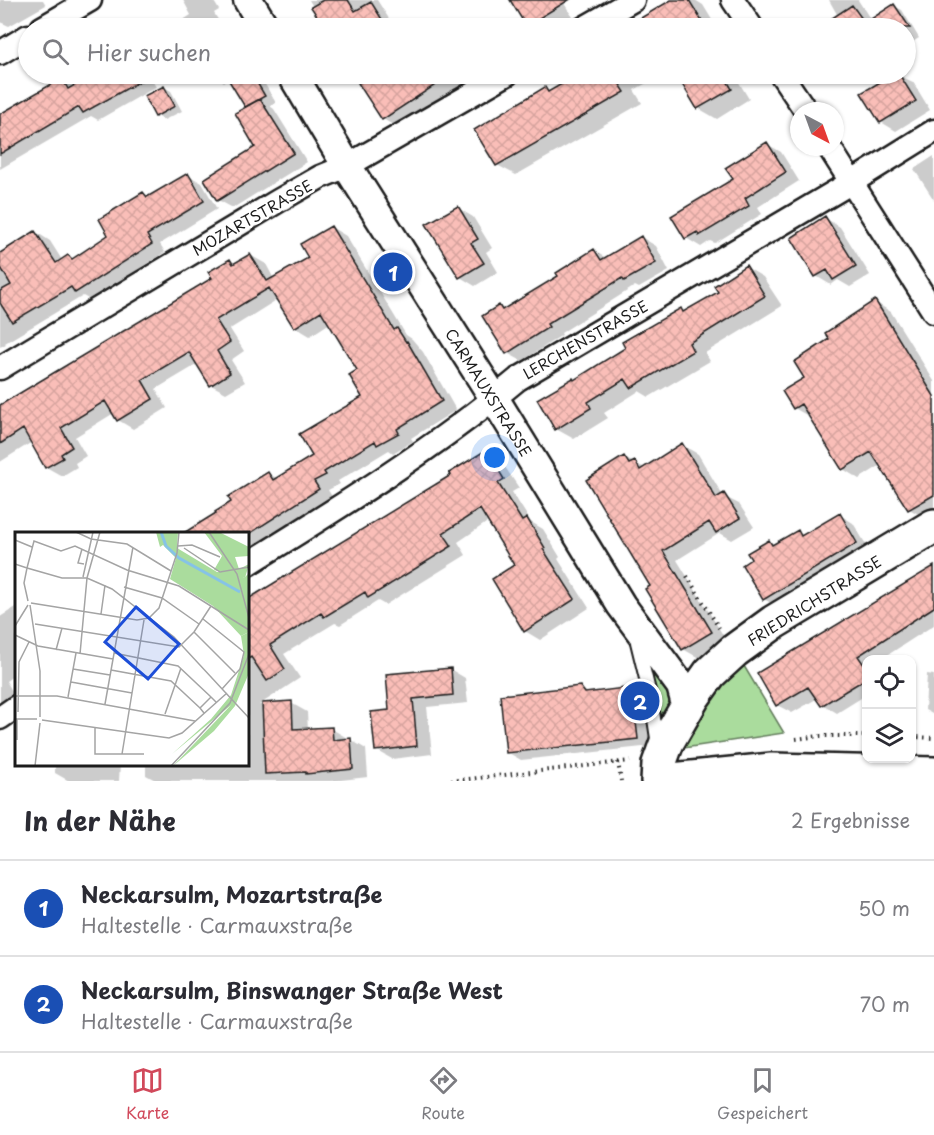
<!DOCTYPE html>
<html lang="de">
<meta charset="utf-8">
<style>
body{margin:0;font-family:"Playpen Sans",sans-serif;background:#f2f2f3;color:#2b2b33}
.controls{position:absolute;right:18px;bottom:18px;display:grid;overflow:hidden;border-radius:12px;box-shadow:0 2px 4px #0004}
.controls button{width:54px;height:54px;display:grid;place-items:center;padding:0;border:0;border-bottom:2px solid #e1e1e2;background:#fff;color:#2b2b33;font:30px sans-serif}
.compass{position:absolute;left:790px;top:102px;width:54px;height:54px;border-radius:50%;background:#fff;box-shadow:0 2px 4px #0004;rotate:139deg}
.you{position:absolute;left:495px;top:458px;width:21px;height:21px;margin:-15px;border:4px solid #fff;border-radius:50%;background:#1a73e8;box-shadow:0 0 0 9px #1a73e833}
.badge{display:grid;place-items:center;width:39px;height:39px;border-radius:50%;background:#d1495b;color:#fff;font-size:20px;font-weight:700}
.pin{position:absolute;translate:-50% -50%;border:3px solid #fff;box-shadow:0 2px 6px #0006}
.list{margin:0;padding:0;list-style:none}
h2{display:flex;justify-content:space-between;align-items:center;height:78px;margin:0;padding:0 24px;font-size:26px}
h2 small{font-size:20px;font-weight:400;color:#7c7c81}
.list li{display:grid;grid-template-columns:39px 1fr auto;gap:18px;align-items:center;box-sizing:border-box;height:96px;padding:0 24px;border-top:2px solid #e1e1e2}
.list b{display:block;font-size:22px;white-space:nowrap}
.list p{margin:0;font-size:20px;white-space:nowrap;color:#7c7c81}
.list em{font-size:20px;font-style:normal;color:#7c7c81}
.icon{flex:none;width:33px;height:33px;fill:none;stroke:currentColor;stroke-width:2;stroke-linecap:round;stroke-linejoin:round}
.map{position:relative;flex:none;width:934px;height:781px;overflow:hidden}
.search{position:absolute;background:#fff;box-shadow:0 2px 4px #0004;left:18px;right:18px;top:18px;height:66px;display:flex;align-items:center;gap:15px;box-sizing:border-box;padding:0 21px;border-radius:33px;color:#7c7c81;font-size:22px}
.sheet{height:270px;background:#fff}
nav{display:flex;justify-content:space-around;align-items:center;box-sizing:border-box;height:84px;border-top:2px solid #e1e1e2;background:#fff;font-size:16px;color:#7c7c81}
nav a{display:grid;justify-items:center;gap:3px}
nav .on{color:#d1495b}
.map>svg:first-child{display:block}
</style>
<div class="map">
<svg width="934" height="781" viewBox="0 0 934 781">
<defs>
<pattern id="building-cross-hatch" width="8" height="8" patternUnits="userSpaceOnUse" patternTransform="scale(1.5)"><rect width="8" height="8" fill="#fabeb8"/><path d="M0 0l8 8M0 8l8-8" fill="none" stroke="#d6a39e"/></pattern>
</defs>
<rect width="100%" height="100%" fill="#fff"/>
<filter id="ink" filterUnits="userSpaceOnUse"><feTurbulence type="fractalNoise" baseFrequency=".0167" numOctaves="2"/><feDisplacementMap in="SourceGraphic" scale="12" xChannelSelector="R" yChannelSelector="G"/><feConvolveMatrix kernelMatrix="1 2 1 2 8 2 1 2 1" color-interpolation-filters="sRGB"/></filter>
<g filter="url(#ink)">
<path fill="#aadc9d" stroke="#637c5c" stroke-width="1.5" d="M642,641L676,683L663,742Z
M741,661L784,733L670,750L691,717Z"/>
<path fill="#0003" d="M0,0H43L46,5L9,26L0,22Z
M183,0H213L219,10L214,13L223,28H184L180,22L191,15Z
M309,0H377L395,28H326Z
M512,0H562L572,16L551,28H533L527,25Z
M674,0H695L703,5L717,28H632L631,26Z
M829,0H858L876,28H824L823,26L838,16Z
M894,6L902,10L919,38L906,46V28H887L879,16Z
M97,74H148L156,87L98,120L91,116L0,169V115L62,80L74,87Z
M376,74L390,75L394,74H472L474,78L437,100L438,103L398,128L383,119L360,83Z
M582,74H663L634,90L642,103L516,175L497,165L545,89L551,92Z
M677,74H734L749,99L717,119L698,108Z
M896,74L913,82L930,110L896,131L881,122L863,94Z
M212,75L259,74L276,103L270,106L274,109L307,162L233,208L218,200L257,147L249,107L230,78L224,82Z
M164,87L171,91L182,111L164,120L157,116L146,97Z
M767,144L781,152L799,181L758,207L762,214L715,243L710,241L701,247L686,238Z
M934,156V200L914,169Z
M188,175L202,183L217,209L160,244L165,252L90,300L83,296L5,343L6,344L0,347V255L36,232L50,241L62,260L68,256L74,260L110,235L143,194L150,197Z
M458,208L473,217L492,248L486,252L498,272L475,286L460,277Z
M825,218L840,227L870,275L850,287L838,280L831,285L816,276Z
M331,227L346,236L406,335L412,339L423,352L456,410L411,438L413,441L393,453L389,450L338,481L340,484L328,490L333,498L248,565V534L233,502L268,473L278,479L314,457L364,397L359,371L330,323L310,336L295,327L278,299L230,329L244,351L231,360L245,382L226,393L211,385L198,364L156,389L167,408L133,429L118,420L114,413L75,437L86,456L75,463L77,467L62,476L46,467L32,442L0,462V407L214,278L230,261L236,264L250,255L266,264L274,279L310,258Z
M641,237L656,246L669,271L639,288L635,286L561,333L562,335L522,361L507,353L499,307L505,310L560,277L594,251L606,258Z
M746,267L763,277L782,306L705,353L710,361L649,397L639,391L604,413L608,418L574,439L556,429L576,381L627,348L681,309L686,312L720,292Z
M875,302L891,312L934,381V513L926,518L909,509L881,465L859,479L843,469L810,417L794,408L806,378L831,340Z
M682,445L698,454L723,496L739,504L754,527L732,540L720,533L677,560L726,640L699,658L683,649L653,586L624,458L645,468Z
M486,452L501,461L519,488L512,492L531,522L543,529L560,557L558,559L589,608L540,640L525,631L516,565L489,521L458,542L466,555L385,605L378,601L340,625L335,623L284,654L300,678L259,705L291,703L307,712L308,730L332,729L347,738L348,740H351L366,749L368,777L332,781H157L146,775V764H248V601L453,476Z
M840,515L853,523L870,551L778,607L764,599L769,541L775,545L798,532L805,536Z
M934,568V625L880,660H866V695L837,713L822,704L818,698L792,713L777,705Z
M16,607V674L6,681L16,697L0,710V617Z
M450,669L465,678L468,703L427,707L432,754L392,759L376,750L391,712Z
M927,674L934,675V715L925,710Z
M580,688L590,694L631,688L645,696L652,746L521,760L507,752Z
M55,764H120L119,781H69L55,773Z"/>
<path fill="url(#building-cross-hatch)" stroke="#1c1c1c" stroke-width="1.5" d="M323,0H348L355,11L371,2L383,21L370,28H325L311,7Z
M510,0H569L526,26Z
M671,0H689L706,28H624Z
M894,4L910,28H817L852,5L865,23Z
M94,74H153L83,113L79,107L0,154V114L62,78L68,89Z
M225,74H252L265,96L245,107Z
M373,74H452L382,120L358,83Z
M579,74H613L625,92L496,166L474,130L545,87L548,92Z
M676,74H723L732,89L697,109Z
M894,74H899L916,101L880,123L861,93Z
M164,86L175,106L155,117L144,96Z
M260,99L294,153L217,201L204,179L255,147L235,113Z
M767,142L786,172L745,198L749,206L699,236L697,232L685,239L671,216L733,179L725,168Z
M188,173L204,201L147,235L152,244L75,293L71,287L12,322L0,303V291L11,285L0,266V253L35,231L56,263L68,255L72,259L108,235L99,219L143,192L147,197Z
M458,206L478,239L471,243L484,263L459,278L426,224Z
M825,216L856,266L833,280L827,270L815,277L791,238Z
M331,226L394,330L397,328L406,342L407,341L442,401L397,429L399,433L377,445L375,441L324,472L326,475L314,481L319,489L249,534H182L216,513L215,512L231,502L228,497L268,472L273,480L312,456L299,434L362,397L349,375L357,370L321,311L294,328L269,288L216,320L230,342L217,351L230,373L210,386L189,352L142,380L153,399L117,421L105,401L61,428L72,447L61,454L63,458L45,468L23,429L0,444V405L212,278L208,272L230,259L233,264L250,254L267,281L308,258L300,244Z
M641,236L656,263L624,281L622,278L547,324L549,327L506,354L482,316L499,305L502,310L558,276L556,273L594,249L601,260Z
M746,265L765,296L689,343L693,351L631,388L625,379L588,402L591,408L555,430L537,399L573,378L574,380L625,348L622,342L681,308L683,312L718,292L714,286Z
M875,300L934,396V495L908,510L871,452L842,470L801,404L793,409L782,391L804,378L794,362L829,339L825,333Z
M682,443L716,498L724,493L740,518L716,533L709,522L663,551L712,632L682,650L645,589L650,586L586,480L624,456L629,464L635,461L640,470Z
M486,450L504,479L498,483L522,521L527,518L545,548L543,549L575,599L524,632L492,579L514,565L480,509L443,533L452,546L368,598L365,592L324,617L321,613L270,645L285,669L267,681L251,657L248,659V599L451,475L449,473Z
M840,513L857,543L763,600L742,565L751,559L747,553L769,540L772,545L798,530L801,536Z
M934,566V607L858,656L867,669V678L821,706L808,687L776,706L757,673Z
M451,668L453,695L413,699L417,746L375,751L371,712L389,710L386,674Z
M580,686L585,693L632,687L638,739L506,753L500,695Z
M292,701L293,729L332,727L333,740L351,738L353,769L306,774V772L265,774L262,703Z"/>
<g fill="none" stroke-linecap="round" stroke-linejoin="round">
<defs>
<path id="service" d="M637,642L651,699L658,745"/>
<path id="minor" d="M733,0L752,28
M42,28L90,0
M584,28L633,0
M0,53L28,36
M781,74L806,111
M829,147L934,312
M0,368L278,201L320,177L347,166L507,74
M248,564C340,507 434,449 518,379L852,182L934,131
M0,718L16,707"/>
<path id="tertiary" d="M248,0L265,28
M292,74L347,166L494,398L621,605L681,686L687,708"/>
<path id="secondary" d="M658,781L659,764L667,742L693,697L710,673L734,651L774,622L934,526
M662,781L772,770L934,774"/>
</defs>
<use href="#service" stroke="#1c1c1c" stroke-width="16"/>
<use href="#minor" stroke="#1c1c1c" stroke-width="27"/>
<use href="#tertiary" stroke="#1c1c1c" stroke-width="33"/>
<use href="#secondary" stroke="#1c1c1c" stroke-width="38"/>
<path stroke="#1c1c1c" stroke-width="4" stroke-dasharray="1.5 4.5" stroke-linecap="butt" d="M687,576L719,628
M912,737L934,738
M796,739L820,736H866
M618,762L621,781
M451,781L630,761"/>
<use href="#service" stroke="#fff" stroke-width="12"/>
<use href="#minor" stroke="#fff" stroke-width="22"/>
<use href="#tertiary" stroke="#fff" stroke-width="28"/>
<use href="#secondary" stroke="#fff" stroke-width="33"/>
</g>
</g>
<g text-anchor="middle" dominant-baseline="central" stroke-width="5" stroke-linejoin="round" paint-order="stroke">
<g font-size="15" fill="#1c1c1c" stroke="#fff">
<text transform="translate(252 217) rotate(-30)">MOZARTSTRASSE</text>
<text transform="translate(585 339) rotate(-30)">LERCHENSTRASSE</text>
<text transform="translate(489 392) rotate(58)">CARMAUXSTRASSE</text>
<text transform="translate(814 600) rotate(-32)">FRIEDRICHSTRASSE</text>
</g>
</g>
<g transform="translate(15 532)">
<rect width="234" height="234" fill="#fff"/>
<path d="M189,0H204L234,15V24L220,25L224,37L234,32L230,46L199,38L207,24Z" fill="#aadc9d"/>
<path d="M234,100V141L220,174L199,199L158,234L216,173L157,222L196,187L216,163L229,123L226,104Z" fill="#aadc9d"/>
<path d="M141,0H163L162,16L202,40H225L229,46L234,41V100L226,104L198,74L155,47L161,26L148,13L145,15Z" fill="#aadc9d"/>
<path fill="none" stroke="#86c3e6" stroke-width="3" d="M146,0L151,14L164,26L225,60"/>
<path fill="none" stroke="#a4a4a4" stroke-width="1.5" d="M61,0L76,7L112,12L156,39M194,0L222,42L234,86M0,8L17,15M163,14L177,13L205,25M169,16L205,40L234,35M67,17L63,31L69,32M0,32L12,36L19,9L46,19L60,14L112,38L164,54L234,98M68,45L78,0M109,55L147,66L184,92M13,69L9,51L12,36L47,46H72L97,57L159,105L234,186M16,71L122,88L134,86M15,73L25,139V185M86,82L90,53M134,86L144,76L162,21L164,0M188,87L229,120L225,137L207,157M20,92L164,115L179,100L196,74M0,94L13,73M179,100L220,141M0,103L23,114L98,127M41,118L47,96M99,121L163,134L196,165M65,122L72,46L85,0M58,137L95,143M96,138L156,149L185,176M56,150L117,161M0,164H42L180,189M53,165L61,121M90,172L118,15M3,180L4,130L14,110M189,181L185,176L196,165L201,170M150,182L166,136M0,187H22M2,187V208M27,188L154,206L167,201L212,161M80,196V222H129M107,222L129,88M20,234L25,191M156,234L215,171L234,122"/>
<path fill="#1d4ed8" fill-opacity="0.15" stroke="#1d4ed8" stroke-width="3" d="M121,75L164,112L133,147L90,110Z"/>
<rect width="234" height="234" fill="none" stroke="#1c1c1c" stroke-width="3"/>
</g>
</svg>
<div class="controls">
<button><svg class="icon" aria-label="locate" viewBox="0 0 24 24"><circle cx="12" cy="12" r="6"/><path d="M12 2v4M12 18v4M2 12h4M18 12h4"/></svg></button>
<button><svg class="icon" aria-label="layers" viewBox="0 0 24 24"><path d="M12 4l9 5-9 5-9-5zM3 14l9 5 9-5"/></svg></button>
</div>
<svg class="compass" viewBox="-18 -18 36 36"><path d="M0-13l5 13h-10z" fill="#e53935"/><path d="M0 13l5-13h-10z" fill="#7c7c81"/></svg>
<div class="you"></div>
<div class="pin badge" style="left:393px;top:272px;background:#1a4fb4">1</div>
<div class="pin badge" style="left:640px;top:701px;background:#1a4fb4">2</div>
<div class="search"><svg class="icon" aria-label="search" viewBox="0 0 24 24"><circle cx="10" cy="10" r="6"/><path d="M15 15l6 6"/></svg>Hier suchen</div>
</div>
<section class="sheet">
<h2>In der Nähe<small>2 Ergebnisse</small></h2>
<ul class="list">
<li><span class="badge" style="background:#1a4fb4">1</span><div><b>Neckarsulm, Mozartstraße</b><p>Haltestelle · Carmauxstraße</p></div><em>50 m</em></li>
<li><span class="badge" style="background:#1a4fb4">2</span><div><b>Neckarsulm, Binswanger Straße West</b><p>Haltestelle · Carmauxstraße</p></div><em>70 m</em></li>
</ul>
</section>
<nav>
<a class="on"><svg class="icon" aria-label="map" viewBox="0 0 24 24"><path d="M3 6l6-2 6 2 6-2v14l-6 2-6-2-6 2zM9 4v14M15 6v14"/></svg>Karte</a>
<a><svg class="icon" aria-label="directions" viewBox="0 0 24 24"><path d="M12 3l9 9-9 9-9-9zM9 14v-3h6M13 9l2 2-2 2"/></svg>Route</a>
<a><svg class="icon" aria-label="saved" viewBox="0 0 24 24"><path d="M7 4h10v16l-5-4-5 4z"/></svg>Gespeichert</a>
</nav>
